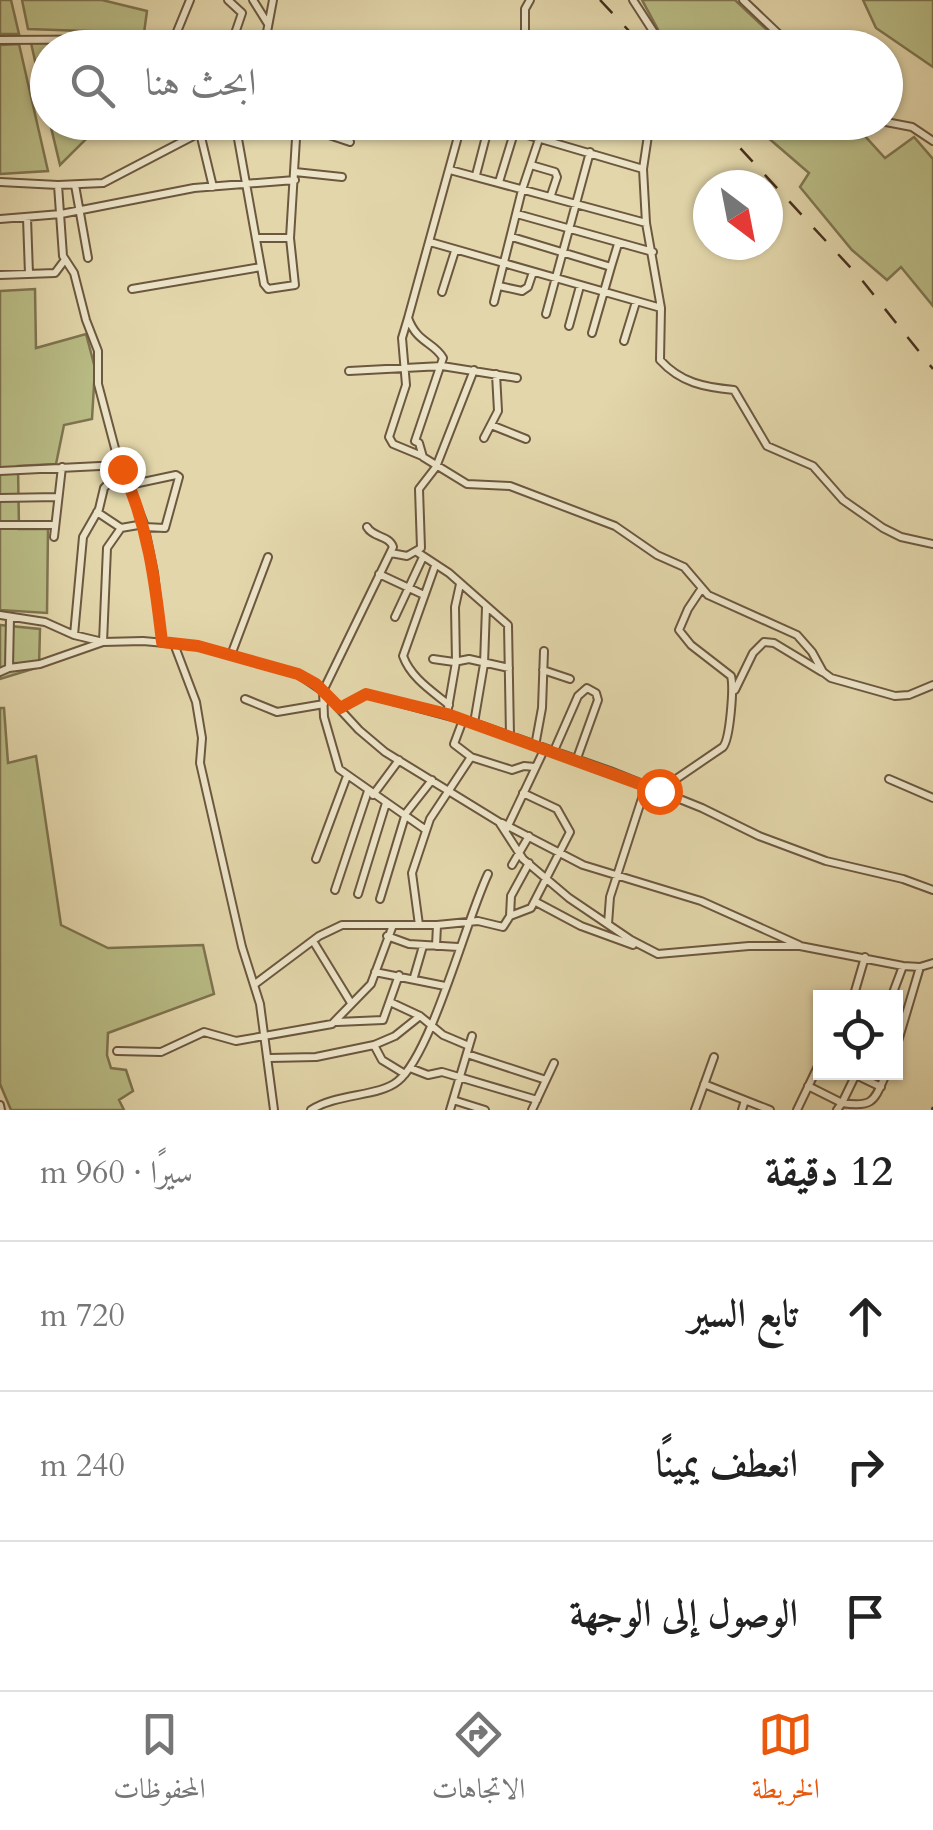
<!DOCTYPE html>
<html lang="ar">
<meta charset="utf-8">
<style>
body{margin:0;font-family:Cardo,Amiri,serif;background:#f6f6f6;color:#222;direction:rtl}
.controls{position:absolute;right:30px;bottom:30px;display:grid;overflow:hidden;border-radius:0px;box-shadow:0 2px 8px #0004}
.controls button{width:90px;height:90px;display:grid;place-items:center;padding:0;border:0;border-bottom:2px solid #e0e0e0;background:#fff;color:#222;font:50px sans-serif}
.compass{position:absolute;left:693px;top:170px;width:90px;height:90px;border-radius:50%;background:#fff;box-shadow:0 2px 8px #0004;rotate:148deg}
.stop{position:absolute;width:30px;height:30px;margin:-22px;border:8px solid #ea580c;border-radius:50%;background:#fff}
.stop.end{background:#ea580c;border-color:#fff;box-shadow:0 2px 10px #0008}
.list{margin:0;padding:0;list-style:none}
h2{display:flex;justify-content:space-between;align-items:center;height:130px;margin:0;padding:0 40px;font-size:42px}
h2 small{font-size:32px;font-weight:400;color:#767676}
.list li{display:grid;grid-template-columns:65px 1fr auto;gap:30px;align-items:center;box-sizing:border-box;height:150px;padding:0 40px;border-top:2px solid #e0e0e0}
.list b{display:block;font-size:38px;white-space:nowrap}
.list em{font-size:32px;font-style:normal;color:#767676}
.icon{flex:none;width:55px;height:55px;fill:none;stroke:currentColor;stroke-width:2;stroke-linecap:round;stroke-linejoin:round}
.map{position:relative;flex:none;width:933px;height:1110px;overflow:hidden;direction:ltr}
.search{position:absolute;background:#fff;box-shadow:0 2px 8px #0004;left:30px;right:30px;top:30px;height:110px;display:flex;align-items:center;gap:25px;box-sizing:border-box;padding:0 35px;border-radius:55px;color:#767676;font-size:38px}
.sheet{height:580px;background:#fff}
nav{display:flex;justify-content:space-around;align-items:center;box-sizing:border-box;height:140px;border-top:2px solid #e0e0e0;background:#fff;font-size:28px;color:#767676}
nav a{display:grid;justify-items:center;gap:5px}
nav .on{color:#ea580c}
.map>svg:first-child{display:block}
</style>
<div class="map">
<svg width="933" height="1110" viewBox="0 0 933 1110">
<rect width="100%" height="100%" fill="#e2d6aa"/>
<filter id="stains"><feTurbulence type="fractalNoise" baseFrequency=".002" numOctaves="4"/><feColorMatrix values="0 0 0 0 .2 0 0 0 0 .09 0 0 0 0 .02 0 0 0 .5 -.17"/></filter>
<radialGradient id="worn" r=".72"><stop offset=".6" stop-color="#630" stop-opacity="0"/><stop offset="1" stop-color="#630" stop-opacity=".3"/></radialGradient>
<path fill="#b9bc85" stroke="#7e7450" stroke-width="2.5" d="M0,0H11L19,34H0Z
M22,0H102L147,11L144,33L28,29Z
M642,0H735L785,47H674L661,35Z
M863,0H933V67L876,28Z
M153,42V47L48,48L47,114L31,43Z
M19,44L48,171L0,174V45Z
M50,123V122L122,123L86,139L60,165Z
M751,123H853L885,158L914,137L933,159V306L901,267L887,280L852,250L800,187L809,173Z
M35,289L36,348L86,334L95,368L92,419L64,425L56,464L18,466L19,529H48L47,613L0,610V291Z
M0,625L40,629L39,667L0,679Z
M0,708H4L8,763L36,756L61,925L108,948L203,945L214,994L108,1033L107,1055L111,1068L126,1070L133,1091L119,1100L124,1110H11L0,1084Z"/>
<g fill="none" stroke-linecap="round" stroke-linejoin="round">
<defs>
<path id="street" d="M228,0L242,13L230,48
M253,0L268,24
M633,0L664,48
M743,0L786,41
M174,39L190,0
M0,40L174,39L223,48
M264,48L273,0
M495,48L500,41L523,37
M525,48V9L530,0
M775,48L783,41L797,48
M235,122L264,284L268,289L295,285L290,238L297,122
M462,122L408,318C417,343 434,342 443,358L415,441L419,443L423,457L467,484L510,486L615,526L657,555L684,567L708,595L797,635L812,652L823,672L831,678L895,696L909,695L933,685
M483,122L643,169
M650,122L643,169L646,223L661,308L660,360C681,383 704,387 734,390L767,446L813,466L843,500L883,528L901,537L933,544
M886,122L912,127L933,141
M296,124L350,142
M200,133L213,187
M531,165L555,172L557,177L551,195
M450,170L646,223
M295,172L342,177
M476,175L489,125
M0,182L58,185L103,183L220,122
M499,182L514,133
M58,185L63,256L74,273L86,320L98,351V384L116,452L144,524L154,573L162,642
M75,185L88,258
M517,214L653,252
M27,218L29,274
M0,219L61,214L194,188L295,180
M512,237L611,267L592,333
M256,238H290
M430,242L661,308
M611,267L618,244
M0,275L55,273L64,261
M499,286L522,291L528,287L533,272
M132,289L261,267
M442,292L455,251
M494,302L522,190L539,139
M546,314L590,152
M408,318L402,338L406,385L389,437L393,444L422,456
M569,326L580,286
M624,341L636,302
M349,371L442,366L517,378
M491,425L526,439
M484,438L498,411L496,374
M0,471L120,465
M129,485L176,475L179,477L165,528L144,527
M0,498L58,497
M97,512L121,528L144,524
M0,525H53
M367,527C373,538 389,535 393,547L323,691L324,717L339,769L426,830
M54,537L62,467
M417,552L449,573L508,625L510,736
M391,553L407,556L421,548L419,489L436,467L474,370
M435,566L403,656C411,678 432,691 449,705
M379,574L424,595
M0,615L45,622L74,635L103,642L143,641L198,646L298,674L323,691L359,730L385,752L499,822L523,859L569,898L631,940L658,954L749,946H800L903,966L920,967L933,963
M395,617L423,557
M74,635L83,537L99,509L104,488L122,469
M174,644L196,702L202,738L200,763L242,947L260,1004L274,1110
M231,655L268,557
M433,659L454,662L469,659L509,668
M9,668L10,617
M543,670L570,679
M0,672L9,668L40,664L103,642L107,548L121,528
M735,690L753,653L764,642L774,643L822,672
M245,699L277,712L324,704
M340,708L366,694L474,723L610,771L702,808L759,836L826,861L903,879L933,890
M447,714L456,662L455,607L460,584
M474,723L484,664L486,607
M535,746L542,708L544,651
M553,753L578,696L587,688L596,693L598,700L576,761
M471,757L512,770L524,766L535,767
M889,779L933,798
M660,790L723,747C730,739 734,687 731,676L691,645L679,630L688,609L702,588
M373,795L399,760
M502,823L583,865L701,901L799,945
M506,830L544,750
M316,859L347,776
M512,865L529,836
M335,890L368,791
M358,894L386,803
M380,899L406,813L432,780
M536,902L581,926L633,945
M510,916L511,896L529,863
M608,924L610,897L646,786
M419,925L412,873L430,819L471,757L454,744L463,720
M387,936L409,944L458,947
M313,941L351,1003
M436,946L437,925
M375,972L445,986
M414,977L423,946
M255,984L319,936L342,925H437L478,921L503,927L510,916L531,908L570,832L557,809L523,793
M853,998L865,957
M891,998L903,966
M390,1002L420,1016L443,1035L469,1046
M337,1022L383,1020L399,975
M374,1045L382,1060L405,1074
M896,1048L920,967
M117,1051L161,1052L204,1032L236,1041L332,1024L371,984L393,925
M467,1054L546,1080
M270,1058L316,1057L374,1045L395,1036L420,1016
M410,1068L428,1075L442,1072L537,1100
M856,1075L881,1087
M704,1084L770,1110
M808,1086L842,1103L857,1072
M453,1100L485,1110
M0,1105L1,1110
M311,1110C337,1093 379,1097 398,1081C432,1053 466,920 488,874
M450,1110L472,1036
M532,1110L554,1063
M695,1110L714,1057
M742,1110L745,1100
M797,1110L820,1062
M837,1110L842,1103C875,1108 874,1100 887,1072"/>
</defs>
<use href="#street" stroke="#6c573f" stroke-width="10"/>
<use href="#street" stroke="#ece4c8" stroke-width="6"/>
<path stroke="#442d1b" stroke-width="2.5" stroke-dasharray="18 18" stroke-linecap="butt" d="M600,0L645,48
M716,122L861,279L933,369
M932,1110L933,1107"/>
</g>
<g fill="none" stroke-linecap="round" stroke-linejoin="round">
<path stroke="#ea580c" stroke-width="12" d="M122,469C148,525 155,581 162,642L198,646L298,674L316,684L340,708L366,694L447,714L659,791"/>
</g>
<rect width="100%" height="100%" filter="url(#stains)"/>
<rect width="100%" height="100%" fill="url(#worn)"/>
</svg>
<div class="controls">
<button><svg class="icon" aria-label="locate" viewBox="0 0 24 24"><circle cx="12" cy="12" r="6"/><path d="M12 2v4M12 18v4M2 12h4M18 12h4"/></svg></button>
</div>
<svg class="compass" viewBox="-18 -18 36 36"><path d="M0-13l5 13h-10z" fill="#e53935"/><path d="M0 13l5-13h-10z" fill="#767676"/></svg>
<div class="stop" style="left:659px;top:791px"></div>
<div class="stop end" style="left:122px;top:469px"></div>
<div class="search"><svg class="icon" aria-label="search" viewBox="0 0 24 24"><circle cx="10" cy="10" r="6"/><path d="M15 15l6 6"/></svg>ابحث هنا</div>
</div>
<section class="sheet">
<h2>12 دقيقة<small>سيرًا · 960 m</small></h2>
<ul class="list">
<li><svg class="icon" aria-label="ahead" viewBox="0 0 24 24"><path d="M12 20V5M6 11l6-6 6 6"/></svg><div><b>تابع السير</b></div><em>720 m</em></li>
<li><svg class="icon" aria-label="right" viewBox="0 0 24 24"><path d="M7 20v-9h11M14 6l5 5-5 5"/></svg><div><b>انعطف يمينًا</b></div><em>240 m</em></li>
<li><svg class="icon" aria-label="arrive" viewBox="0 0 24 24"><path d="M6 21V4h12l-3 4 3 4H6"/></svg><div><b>الوصول إلى الوجهة</b></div></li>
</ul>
</section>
<nav>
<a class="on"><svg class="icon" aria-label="map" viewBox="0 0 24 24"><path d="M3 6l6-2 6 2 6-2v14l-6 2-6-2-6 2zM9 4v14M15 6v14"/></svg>الخريطة</a>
<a><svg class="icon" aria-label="directions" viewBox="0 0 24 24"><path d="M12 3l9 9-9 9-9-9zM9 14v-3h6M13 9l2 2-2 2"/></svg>الاتجاهات</a>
<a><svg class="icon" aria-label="saved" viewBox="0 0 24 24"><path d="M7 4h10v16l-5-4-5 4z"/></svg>المحفوظات</a>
</nav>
